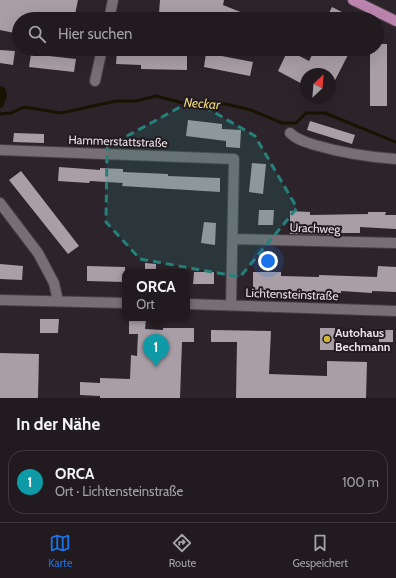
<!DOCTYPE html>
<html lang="de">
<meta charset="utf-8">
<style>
body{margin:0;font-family:Cabin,sans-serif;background:#2d282d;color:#f1f3f6}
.compass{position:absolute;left:300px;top:68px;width:36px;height:36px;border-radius:50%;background:#211b20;box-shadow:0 4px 16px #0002;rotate:26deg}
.you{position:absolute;left:268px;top:261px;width:14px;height:14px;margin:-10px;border:3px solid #fff;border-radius:50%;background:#1a73e8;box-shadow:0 0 0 6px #1a73e833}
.badge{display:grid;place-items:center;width:26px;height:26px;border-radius:50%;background:#1a73e8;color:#fff;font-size:13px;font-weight:700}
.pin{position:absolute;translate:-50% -33px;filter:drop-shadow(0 1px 2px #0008)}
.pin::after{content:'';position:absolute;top:21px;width:14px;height:12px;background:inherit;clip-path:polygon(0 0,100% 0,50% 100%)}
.popup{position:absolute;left:122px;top:269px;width:68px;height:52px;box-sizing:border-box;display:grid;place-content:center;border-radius:8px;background:#211b20;filter:drop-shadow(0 1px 3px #0005);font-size:13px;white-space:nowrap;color:#a2a1a5}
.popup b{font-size:15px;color:#f1f3f6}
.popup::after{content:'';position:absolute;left:50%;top:100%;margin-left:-8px;border:8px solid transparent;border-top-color:#211b20}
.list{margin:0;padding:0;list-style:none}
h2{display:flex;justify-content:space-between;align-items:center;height:52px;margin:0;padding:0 16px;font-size:17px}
h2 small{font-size:13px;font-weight:400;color:#a2a1a5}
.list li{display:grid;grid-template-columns:26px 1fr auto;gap:12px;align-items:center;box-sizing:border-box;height:64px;margin:0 8px 8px;padding:0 8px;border:1px solid #3e393e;border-radius:16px}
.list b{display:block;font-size:15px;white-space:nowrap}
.list p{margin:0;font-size:13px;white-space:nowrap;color:#a2a1a5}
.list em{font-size:13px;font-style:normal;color:#a2a1a5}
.icon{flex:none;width:22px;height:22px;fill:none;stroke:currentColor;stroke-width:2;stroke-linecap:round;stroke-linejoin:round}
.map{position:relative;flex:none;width:396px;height:398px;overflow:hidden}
.search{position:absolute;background:#211b20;box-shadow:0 4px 16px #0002;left:12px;right:12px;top:12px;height:44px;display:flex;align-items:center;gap:10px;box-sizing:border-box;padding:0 14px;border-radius:22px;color:#a2a1a5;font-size:15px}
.sheet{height:124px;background:#211b20}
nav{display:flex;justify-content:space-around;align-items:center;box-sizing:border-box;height:56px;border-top:1px solid #3e393e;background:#211b20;font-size:11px;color:#a2a1a5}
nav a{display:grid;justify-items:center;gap:2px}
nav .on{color:#1a73e8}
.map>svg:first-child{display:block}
</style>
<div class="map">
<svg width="396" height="398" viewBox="0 0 396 398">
<rect width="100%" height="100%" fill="#2c242a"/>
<path fill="#171301" d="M0,86L5,88L7,96L3,107L0,108Z"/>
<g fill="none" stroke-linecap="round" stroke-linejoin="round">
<path stroke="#171301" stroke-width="3" d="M0,114L11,113L24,107L61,113L116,101H136L156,96L187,104H225L251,110L282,123H296L306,113H325L396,142"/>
</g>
<path fill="#a99ea6" d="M0,0H78L74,19H67L46,15V19H19V34L0,30Z
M160,0H224L223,5L258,19H171V14L159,13Z
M332,7L342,12L338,19H326Z
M377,44H387V106H370V49H377Z
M315,49H340L349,53L330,90V74H306V86L278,71L288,50L309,61Z
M0,50L15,51L13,65L0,63Z
M117,50L141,51V55L187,56V70L141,69V65L116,64Z
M206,53L253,62L250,76L204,67Z
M31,54L76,59L74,72L29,67Z
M188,120L222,124V129L241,130L240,148L226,147V141L186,136Z
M310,121L355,135L352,144L307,130Z
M14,133L44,134V143L13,142Z
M252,163L266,164L263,194L249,192Z
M59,167L100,170V168L123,169V172L168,174V176L220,178V192L122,186L123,183L90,181L89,183L58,181Z
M21,171L79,246L68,254L9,180Z
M259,210H274L273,225H258Z
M290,211L310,212V215L368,214V212H386L385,215H396V229L360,227V233H336V235L290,234Z
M204,222L216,223L215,245L201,243Z
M145,263L156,264V272H145Z
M0,264L23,266L22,280L0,279Z
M87,266L125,267V282L87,281Z
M378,266L396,267V292L372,291V293L341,291V293H288V290H253V272H281V276L319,277V275L377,277Z
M194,272H214V284H193Z
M40,319H59L58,333H40Z
M129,320H146L145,329L163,330V328H194V342H182L180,398H100V396L80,395V382L100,383V378L130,379L131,355L137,356L138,334H129Z
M320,328H335L334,350H320Z
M211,330L271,331L269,374L327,376V361L367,362L366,398H236L237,342H211Z
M379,330H393V342H379Z
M0,353L39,354L38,398H0Z"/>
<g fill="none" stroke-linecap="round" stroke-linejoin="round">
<defs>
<path id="minor" d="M109,19L113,0
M95,81L102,49
M290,133C297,140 306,142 315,145C342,153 368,157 396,159
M0,150L234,159L231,305
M0,203L38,253L54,283L58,301
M233,239L396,243
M0,300L125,303
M187,304L396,311"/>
<path id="major" d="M353,0L396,21"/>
</defs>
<use href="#minor" stroke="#474045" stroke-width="12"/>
<use href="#major" stroke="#474045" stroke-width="12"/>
<use href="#minor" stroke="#786e75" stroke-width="10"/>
<use href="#major" stroke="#bc85af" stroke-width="10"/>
</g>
<path fill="#25817a" fill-opacity="0.2" stroke="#25817a" stroke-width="3" stroke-dasharray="8 5" stroke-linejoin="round" d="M193,100L255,136L297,208L240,277L140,259L106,222L107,147Z"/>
<circle fill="#cfb837" stroke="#221a20" stroke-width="1.5" cx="327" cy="339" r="4"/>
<g text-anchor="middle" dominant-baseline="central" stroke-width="4" stroke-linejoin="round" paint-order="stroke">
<g font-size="12" fill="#e7e1e5" stroke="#221a20">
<text transform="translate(118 141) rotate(2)">Hammerstattstraße</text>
<text transform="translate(315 228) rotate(2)">Urachweg</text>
<text transform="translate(292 294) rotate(2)">Lichtensteinstraße</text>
</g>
<g font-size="12" font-weight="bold" fill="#e7e1e5" stroke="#221a20" text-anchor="start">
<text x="335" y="332">Autohaus<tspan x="335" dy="14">Bechmann</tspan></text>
</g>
<g font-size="13" font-style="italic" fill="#ebd978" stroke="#221a20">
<text transform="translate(202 103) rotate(4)">Neckar</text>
</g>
</g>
</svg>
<svg class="compass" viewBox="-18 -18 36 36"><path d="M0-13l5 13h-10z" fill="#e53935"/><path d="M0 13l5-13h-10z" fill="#a2a1a5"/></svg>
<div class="you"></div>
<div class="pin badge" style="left:156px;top:367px;background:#0f9aa8">1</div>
<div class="popup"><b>ORCA</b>Ort</div>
<div class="search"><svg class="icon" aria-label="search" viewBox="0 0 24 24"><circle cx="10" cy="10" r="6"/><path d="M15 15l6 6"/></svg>Hier suchen</div>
</div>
<section class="sheet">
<h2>In der Nähe<small></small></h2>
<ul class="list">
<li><span class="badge" style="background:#0f9aa8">1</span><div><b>ORCA</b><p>Ort · Lichtensteinstraße</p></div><em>100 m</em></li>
</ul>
</section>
<nav>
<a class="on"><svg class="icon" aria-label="map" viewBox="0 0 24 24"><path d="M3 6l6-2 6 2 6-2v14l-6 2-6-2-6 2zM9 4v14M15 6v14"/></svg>Karte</a>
<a><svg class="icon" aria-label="directions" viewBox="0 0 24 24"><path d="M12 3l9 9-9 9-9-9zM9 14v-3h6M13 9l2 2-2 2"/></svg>Route</a>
<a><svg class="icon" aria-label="saved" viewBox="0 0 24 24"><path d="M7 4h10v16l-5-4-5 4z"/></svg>Gespeichert</a>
</nav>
